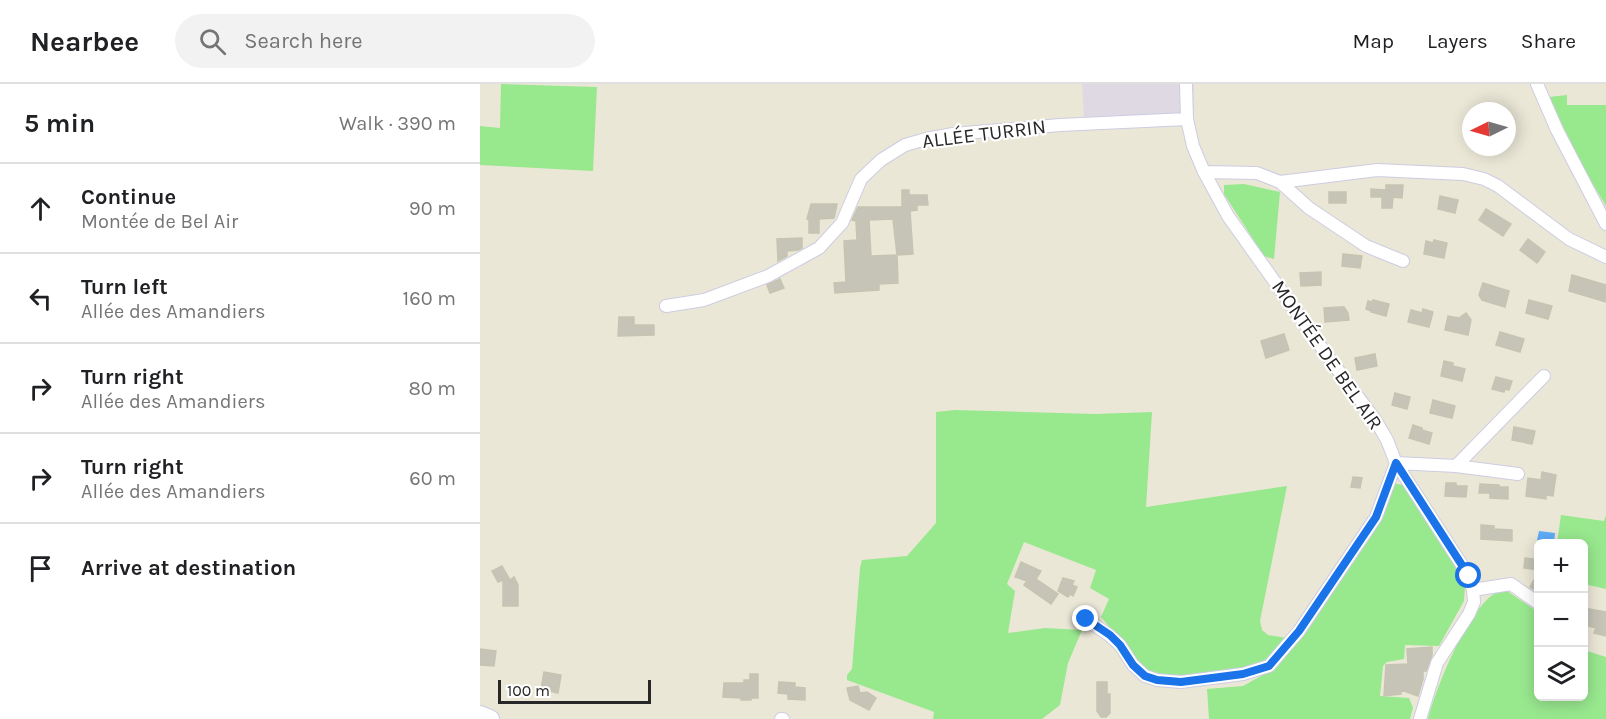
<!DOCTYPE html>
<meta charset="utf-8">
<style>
body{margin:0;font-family:Karla,sans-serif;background:#f2f2f2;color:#202124}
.controls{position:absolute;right:18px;bottom:18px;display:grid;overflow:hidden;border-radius:9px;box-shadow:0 3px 15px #0003}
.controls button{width:54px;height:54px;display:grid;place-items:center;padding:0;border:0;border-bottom:2px solid #e0e0e0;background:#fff;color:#202124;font:30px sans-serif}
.compass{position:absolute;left:982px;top:18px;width:54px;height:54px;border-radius:50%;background:#fff;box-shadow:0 3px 15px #0003;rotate:265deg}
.scale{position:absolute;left:18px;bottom:15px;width:153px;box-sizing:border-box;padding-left:6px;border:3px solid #272727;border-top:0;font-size:16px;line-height:21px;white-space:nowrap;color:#272727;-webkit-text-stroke:4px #fff;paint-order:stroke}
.stop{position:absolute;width:18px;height:18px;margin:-14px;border:4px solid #1a73e8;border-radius:50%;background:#fff}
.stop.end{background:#1a73e8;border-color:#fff;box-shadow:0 2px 6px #0008}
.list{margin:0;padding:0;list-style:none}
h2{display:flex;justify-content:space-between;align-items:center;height:78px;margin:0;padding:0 24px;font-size:26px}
h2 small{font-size:20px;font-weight:400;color:#757577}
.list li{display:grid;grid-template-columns:39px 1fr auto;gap:18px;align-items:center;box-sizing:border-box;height:90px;padding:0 24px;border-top:2px solid #e0e0e0}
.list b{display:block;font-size:22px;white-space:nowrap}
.list p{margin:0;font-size:20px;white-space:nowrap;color:#757577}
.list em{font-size:20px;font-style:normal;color:#757577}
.icon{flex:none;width:33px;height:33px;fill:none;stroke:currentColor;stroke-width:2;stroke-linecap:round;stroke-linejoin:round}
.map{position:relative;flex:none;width:1126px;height:635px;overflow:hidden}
header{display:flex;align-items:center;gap:36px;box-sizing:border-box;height:84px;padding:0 30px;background:#fff;border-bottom:2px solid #e0e0e0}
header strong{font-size:28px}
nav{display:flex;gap:33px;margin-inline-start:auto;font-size:21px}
.search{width:420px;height:54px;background:#f2f2f2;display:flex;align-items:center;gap:15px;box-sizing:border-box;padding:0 21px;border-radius:33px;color:#757577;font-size:22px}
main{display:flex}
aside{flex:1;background:#fff}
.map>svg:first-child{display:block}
</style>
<header>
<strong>Nearbee</strong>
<div class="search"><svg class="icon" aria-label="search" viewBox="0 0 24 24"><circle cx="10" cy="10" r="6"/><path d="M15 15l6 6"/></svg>Search here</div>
<nav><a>Map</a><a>Layers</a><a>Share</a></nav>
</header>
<main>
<aside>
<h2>5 min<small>Walk · 390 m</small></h2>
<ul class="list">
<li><svg class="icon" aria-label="ahead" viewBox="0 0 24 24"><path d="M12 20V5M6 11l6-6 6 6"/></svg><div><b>Continue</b><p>Montée de Bel Air</p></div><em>90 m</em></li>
<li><svg class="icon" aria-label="left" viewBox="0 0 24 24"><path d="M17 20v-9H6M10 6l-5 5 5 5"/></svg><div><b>Turn left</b><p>Allée des Amandiers</p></div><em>160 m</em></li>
<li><svg class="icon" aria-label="right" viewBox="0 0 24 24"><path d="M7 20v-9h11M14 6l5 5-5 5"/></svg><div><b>Turn right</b><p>Allée des Amandiers</p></div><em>80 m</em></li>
<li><svg class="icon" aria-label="right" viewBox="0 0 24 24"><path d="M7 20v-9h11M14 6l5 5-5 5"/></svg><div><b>Turn right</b><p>Allée des Amandiers</p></div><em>60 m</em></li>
<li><svg class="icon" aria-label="arrive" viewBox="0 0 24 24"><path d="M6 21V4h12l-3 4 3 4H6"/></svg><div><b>Arrive at destination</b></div></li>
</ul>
</aside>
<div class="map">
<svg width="1126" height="635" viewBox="0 0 1126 635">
<rect width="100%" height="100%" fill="#ebe7d7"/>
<path fill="#ded9e3" d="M602,0H714V28L693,31L604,36Z"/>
<path fill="#98e88e" d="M21,0L117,3L113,87L0,81V42L20,44Z
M1087,11V21H1126V122L1102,82L1069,13Z
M764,100L800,108L794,175L784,172L744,110V101Z
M475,326L615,330L672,328L666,423L807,402L780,537L782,546L788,551L807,554L788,576L776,582L708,592H686L669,587L654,572L621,533L629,515L610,504L616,486L544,458L527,500L535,507L528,549L565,544L602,546L588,579L580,621L562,635H453L454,628L367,596V591L372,585L380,484L382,476L427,472L456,439V328Z
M911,399L924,401L980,483L985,502L984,517L959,562L925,561L924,575L907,578L903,582L900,612L929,614L933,624L930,635H729L727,605L763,602L797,583L810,567Z
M1081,431L1124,437L1126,431V505L1104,500V460L1077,459Z
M1027,507L1058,528V612H1104V566L1126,573V635H948C956,604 987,527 1014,510C1017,508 1023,508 1027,507Z"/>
<path fill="#5facf8" d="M1059,447L1075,449L1074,459H1069V457L1057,456Z"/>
<path fill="#c6c4b7" stroke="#c6c4b1" stroke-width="1.5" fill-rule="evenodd" d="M906,101H923L922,114L913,113L912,124H902V113H891V105L906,106Z
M422,106H429V111H447L448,121H437V126L430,127L433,170L417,171L418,199L399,200V206L355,209L354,199L366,198L364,157L377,156L376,137L372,136L378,123H422ZM413,135L417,171L391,172L389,136Z
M849,108H866V119H849Z
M960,112L978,116L975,129L958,125Z
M331,120H357L354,134L339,135V149H329V135H327Z
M1006,125L1031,140L1023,152L999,136Z
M322,154V164L318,166L307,167V172L298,177L297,155Z
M1048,155L1065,168L1057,179L1040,166Z
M954,156L967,159L964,174L944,170L946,157L953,159Z
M863,170L882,172L880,184L862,182Z
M841,188V201L821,202L820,189Z
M1092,191L1126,201V218L1089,207Z
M300,195L304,204L290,209L287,201Z
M1003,199L1029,207L1025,223L1002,216L999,211Z
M893,216L909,220L906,232L891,228V227L886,225L888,217L893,218Z
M1049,216L1072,222L1068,235L1046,229Z
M861,223H864L868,229L869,236L845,238L844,224Z
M943,225L953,228L949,243L928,238L931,226L942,229Z
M986,229L991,236L988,251L965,246L968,232L979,234Z
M139,233H154V241H174V251L138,252Z
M1020,248L1044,255L1040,268L1016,261Z
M804,250L809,266L786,274L781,257Z
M895,270L897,282L877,286L875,274Z
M964,277L973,279V282L985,285L982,297L961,292Z
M1016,293L1032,297L1029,306L1025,305L1024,308L1012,305Z
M915,309L930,313L927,325L912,321Z
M953,316L975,322L972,334L950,329Z
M933,341L942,344V346L952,349L949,360L929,354Z
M1034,343L1055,347L1052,360L1032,356Z
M1062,388L1076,391L1073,412L1066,411V415L1046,412L1048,394L1061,396Z
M873,393L882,394L880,404L871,403Z
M966,399H976V402H987L986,413L965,412Z
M1000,400L1019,401V403H1028V415L1010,414V409H999Z
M1001,441L1014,442V445L1032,446V457L1001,455Z
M1045,474L1059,476V486L1044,484Z
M541,478L561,487L556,495L578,510L571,520L544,501L547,497L535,493Z
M22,482L30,496L34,493L38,501V522H23V496L18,498L12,487Z
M1059,487V509L1050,503Z
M583,494L594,497L592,501L597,503L593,512L590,510L588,513L578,507Z
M1104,524L1126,528V552L1114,549L1116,544L1104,541Z
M952,563V571L946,587H943V595L938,612L921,606V610L904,612L906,581L928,580L927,565Z
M0,565L16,567L14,582L0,581Z
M64,588L81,591L78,609L61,605Z
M270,590H278V614H271V616H261V614L243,613L244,599H264V596H270Z
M299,598L315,599V603L325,604V616L308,615V610L298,609Z
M617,598H627V610H630V629L626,633H621L617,627Z
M378,602L380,609L387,608L396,614L389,626L370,616L367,604Z"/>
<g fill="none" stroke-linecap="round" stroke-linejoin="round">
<defs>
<path id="street" d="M706,0L707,35L713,62L724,88L748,132L846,270L896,337L907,356L916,379L989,492L993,506L994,518L989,530L957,579L940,635
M1057,0L1077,46L1126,140
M724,88L777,89L800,98L897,86L983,90L1004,95L1018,102L1089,155L1126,173
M800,98L829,124L886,162L923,177
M186,222L224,216L288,192L339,164L362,139L381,95L401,76L425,61L446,55L473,50L580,41L707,35
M976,382L1038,390
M993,506L1031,500L1058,519
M606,535L629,551L640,561L653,581L665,592L677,596L701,598L763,590L789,582L819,547L896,433L916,379L976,382L1064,292
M301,635H303"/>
<path id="secondary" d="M0,631L10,635"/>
</defs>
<use href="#street" stroke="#cdcce2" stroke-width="14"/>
<use href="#secondary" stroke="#cdcce2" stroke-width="20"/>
<use href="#street" stroke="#fff" stroke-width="12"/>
<use href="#secondary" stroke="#fff" stroke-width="18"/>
</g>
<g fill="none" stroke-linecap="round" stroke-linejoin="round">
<path stroke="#1a73e8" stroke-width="8" d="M606,535L630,551L640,561L653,581L665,592L677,596L701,598L763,590L789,582L819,547L896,433L916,379L989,492"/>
</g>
<g text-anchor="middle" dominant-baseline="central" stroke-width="4.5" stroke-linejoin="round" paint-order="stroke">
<g font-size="20" fill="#272727" stroke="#fff">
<text transform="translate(504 50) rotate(-7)">ALLÉE TURRIN</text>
<text transform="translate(847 271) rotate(55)">MONTÉE DE BEL AIR</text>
</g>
</g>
</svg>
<div class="controls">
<button>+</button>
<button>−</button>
<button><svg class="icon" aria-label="layers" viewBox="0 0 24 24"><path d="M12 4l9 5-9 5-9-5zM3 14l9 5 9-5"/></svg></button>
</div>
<svg class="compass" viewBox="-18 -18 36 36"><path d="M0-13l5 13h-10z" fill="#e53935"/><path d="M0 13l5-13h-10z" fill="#757577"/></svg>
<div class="scale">100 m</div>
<div class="stop" style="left:989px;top:492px"></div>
<div class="stop end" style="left:606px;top:535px"></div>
</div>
</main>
